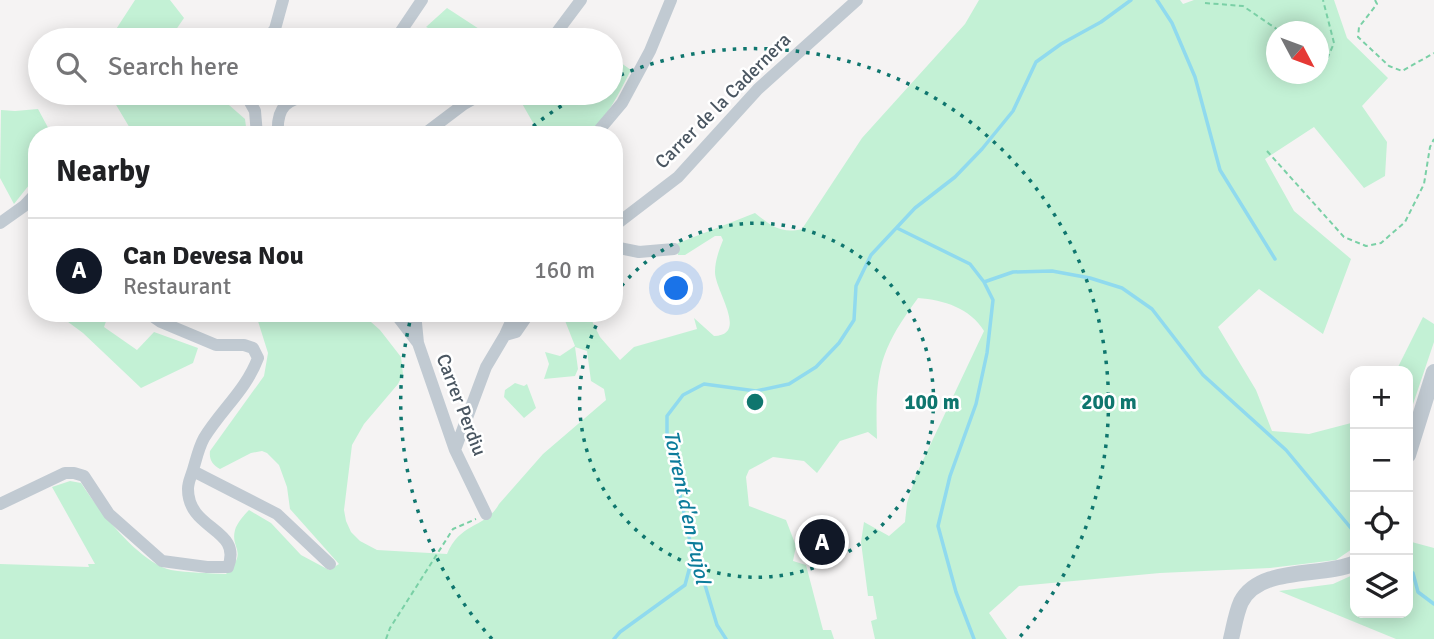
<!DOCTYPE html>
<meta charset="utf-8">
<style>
body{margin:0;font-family:Signika,sans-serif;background:#f2f2f2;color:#202124}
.controls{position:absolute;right:21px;bottom:21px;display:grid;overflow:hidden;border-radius:14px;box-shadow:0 4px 18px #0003}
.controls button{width:63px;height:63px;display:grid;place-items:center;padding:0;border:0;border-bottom:2px solid #e0e0e0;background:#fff;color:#202124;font:35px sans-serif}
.compass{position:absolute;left:1266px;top:21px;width:63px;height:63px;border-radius:50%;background:#fff;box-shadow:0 4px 18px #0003;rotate:131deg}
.you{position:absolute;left:677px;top:289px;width:24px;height:24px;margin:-18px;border:5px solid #fff;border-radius:50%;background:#1a73e8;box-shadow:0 0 0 10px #1a73e833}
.badge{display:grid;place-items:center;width:46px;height:46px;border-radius:50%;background:#111827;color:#fff;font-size:23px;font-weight:700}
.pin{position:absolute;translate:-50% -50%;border:4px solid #fff;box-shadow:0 2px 7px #0006}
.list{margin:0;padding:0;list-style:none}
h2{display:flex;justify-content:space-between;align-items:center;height:91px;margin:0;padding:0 28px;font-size:30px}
h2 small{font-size:23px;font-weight:400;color:#757577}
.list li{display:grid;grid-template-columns:46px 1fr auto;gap:21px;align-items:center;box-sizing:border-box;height:105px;padding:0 28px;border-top:2px solid #e0e0e0}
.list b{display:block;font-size:26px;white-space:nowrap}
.list p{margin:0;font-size:23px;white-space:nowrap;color:#757577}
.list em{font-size:23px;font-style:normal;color:#757577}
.icon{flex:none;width:38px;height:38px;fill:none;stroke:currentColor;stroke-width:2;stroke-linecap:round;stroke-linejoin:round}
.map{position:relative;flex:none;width:1434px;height:639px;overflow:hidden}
.search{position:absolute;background:#fff;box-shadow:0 4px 18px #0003;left:28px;top:28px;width:595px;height:77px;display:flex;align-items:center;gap:18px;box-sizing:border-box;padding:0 24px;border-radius:38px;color:#757577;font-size:26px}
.panel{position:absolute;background:#fff;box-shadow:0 4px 18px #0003;left:28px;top:126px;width:595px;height:196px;border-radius:28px}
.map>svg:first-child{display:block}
</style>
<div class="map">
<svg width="1434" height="639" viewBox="0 0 1434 639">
<rect width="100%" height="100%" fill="#f5f3f3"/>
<path fill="#c3f1d5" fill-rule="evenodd" d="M135,0H170L184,18L169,40H109Z
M979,0H1180L1183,4L1194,0H1334L1347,38L1388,78L1362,106L1387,142L1385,176L1364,188L1314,127L1265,159L1294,211L1351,259L1323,334L1259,289L1218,327L1256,390L1272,431L1309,434L1355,422V547L1336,560L1270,568L1160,573L1019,586L989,613L1007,639H875L871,621L877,619L873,596H868L861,542L864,522L889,536L905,522L907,503L916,475L984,331C970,308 944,300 918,298C878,352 875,373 877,439L868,432L840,441L817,473L804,461L773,457L749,470L746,477L749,506L786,520L796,546L793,561L806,565L823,630H831L834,639H0V564L89,567L88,564H95L52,487L70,481L81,483C98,509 139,563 171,570C189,573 208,573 226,574C249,551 230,549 235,530C237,523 244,515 249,510L271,523L301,555L329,570L339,564L290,509L287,487L279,465L267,453L262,451L251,453L220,469C212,465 209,459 210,451L264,376L268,353L257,318L258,313H327L337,319L343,320L354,316L371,322L380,330L401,357L403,374L398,384L364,424L352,445L344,510L346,521L351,532L360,541L377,550L447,554C460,522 486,528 499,504L543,454L606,400L604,389L591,381L587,351L575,347L578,369L575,376L544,379L549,364L545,352L560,356L575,346L562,313H588L600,337L620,360L634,347L697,329L694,318L714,336C749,335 715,291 715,272C715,261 719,250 723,240L721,236H715L685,255H678L676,244L755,213C771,226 781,234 802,229L862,138L965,24ZM1276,32H1318V74H1276Z
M447,8L496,40H453L426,27Z
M611,56L631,70C621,89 605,124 585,134C576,138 550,135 540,135L516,93H611Z
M109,93H174L180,98L229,105L245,119L247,135H134Z
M38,109L52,135H37V175L14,204L0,178L1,110L15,111Z
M56,313H109L104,327L137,350L154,332L198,348L193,363L141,388L83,333Z
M1423,317L1434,324V342L1408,419V371H1396Z
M515,383L524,386L527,384L536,408L524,418L504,397L505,390Z
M1408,541L1434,548V639H1396L1279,591L1333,584L1355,574V613H1408Z"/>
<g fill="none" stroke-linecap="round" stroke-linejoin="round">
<path stroke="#90daee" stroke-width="3.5" d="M1157,0L1172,23L1195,77L1220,170L1275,259
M897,228L970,264L984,282L993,300L987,353L976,404L950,476L938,526L956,592L974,639
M984,282L1013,272L1052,271L1090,278L1122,288L1152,309L1203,375L1286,450L1355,533
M1408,570L1413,573L1418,592L1434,604
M614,639L620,632L685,585L693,555
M726,639L717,625L705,585L693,555L667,435V416L683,395L704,384L756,391L789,384L816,367L839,343L854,320L856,286L871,255L915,208L955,177L982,149L1013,111L1036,62L1061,44L1101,22L1131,0"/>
<path stroke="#7ad0a6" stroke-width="2" stroke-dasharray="5 3.5" stroke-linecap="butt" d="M1375,0L1377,4L1359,27L1358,37L1389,66L1402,71L1434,53
M1205,3L1243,6L1281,32
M1318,55L1328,57L1334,43L1323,0
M1267,151L1344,237L1366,246L1381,243L1405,222L1424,184L1430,147L1434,139
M386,639L390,628L453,529L476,519"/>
<path stroke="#c1cad2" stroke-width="12" d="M266,40L275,29L283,0
M395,40L422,0
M551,40L581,0
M245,93L255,111L257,135
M278,135C276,105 287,100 314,93
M423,135L464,104L484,93
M595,135L622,103L650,51L671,0
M0,223L24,206L37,192
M614,226L678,177L758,89L857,0
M614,247L639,252L674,249
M395,313L418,343L455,450L486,514
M415,313L418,343
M505,335L516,332L529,313
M455,450L486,367L505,335L515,313
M193,471L277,514L330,564
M0,504L65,473H74L84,476L109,514L162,561L207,567H228C243,528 188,531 188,489C188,483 190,479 192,473C196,461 198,449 204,438C221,410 246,390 258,358L253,348L244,345H216L161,322L148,313"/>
<path stroke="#c1cad2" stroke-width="16" d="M1408,455L1434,372
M1231,639C1234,627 1236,613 1241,602C1260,565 1322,578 1355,563"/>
</g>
<g fill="none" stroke="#0f766e" stroke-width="3.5" stroke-dasharray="3.5 7">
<path d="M615 294A177 177 0 1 1 602 314"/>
<path d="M492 639A354 354 0 0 1 412 313M525 133A354 354 0 0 1 581 94M611 79A354 354 0 0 1 1018 639"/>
</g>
<g text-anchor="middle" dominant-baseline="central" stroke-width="5" stroke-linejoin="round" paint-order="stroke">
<g font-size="19" fill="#4a5661" stroke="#fff">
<text transform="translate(723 101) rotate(-45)">Carrer de la Cadernera</text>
<text transform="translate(461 405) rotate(69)">Carrer Perdiu</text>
</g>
<g font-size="21" font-style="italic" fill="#0c7c9b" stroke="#fff">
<text transform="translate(687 507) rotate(78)">Torrent d'en Pujol</text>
</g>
</g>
<circle cx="755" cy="402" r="10" fill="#0f766e" stroke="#fff" stroke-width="3.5"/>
<g font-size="21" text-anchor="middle" font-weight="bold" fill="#0f766e" stroke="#fff" stroke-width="5" stroke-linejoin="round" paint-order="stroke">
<text x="932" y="409">100 m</text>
<text x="1109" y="409">200 m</text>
</g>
</svg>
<div class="controls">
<button>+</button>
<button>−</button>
<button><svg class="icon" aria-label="locate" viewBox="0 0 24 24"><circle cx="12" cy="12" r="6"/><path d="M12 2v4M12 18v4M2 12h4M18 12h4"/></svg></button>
<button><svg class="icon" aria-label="layers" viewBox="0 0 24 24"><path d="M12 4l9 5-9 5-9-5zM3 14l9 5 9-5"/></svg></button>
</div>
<svg class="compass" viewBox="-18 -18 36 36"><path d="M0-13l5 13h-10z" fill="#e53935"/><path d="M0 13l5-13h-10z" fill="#757577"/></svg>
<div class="you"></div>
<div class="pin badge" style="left:822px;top:542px">A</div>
<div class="search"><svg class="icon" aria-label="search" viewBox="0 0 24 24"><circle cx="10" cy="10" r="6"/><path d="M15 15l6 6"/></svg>Search here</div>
<section class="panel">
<h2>Nearby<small></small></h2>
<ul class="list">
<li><span class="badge">A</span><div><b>Can Devesa Nou</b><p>Restaurant</p></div><em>160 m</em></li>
</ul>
</section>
</div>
